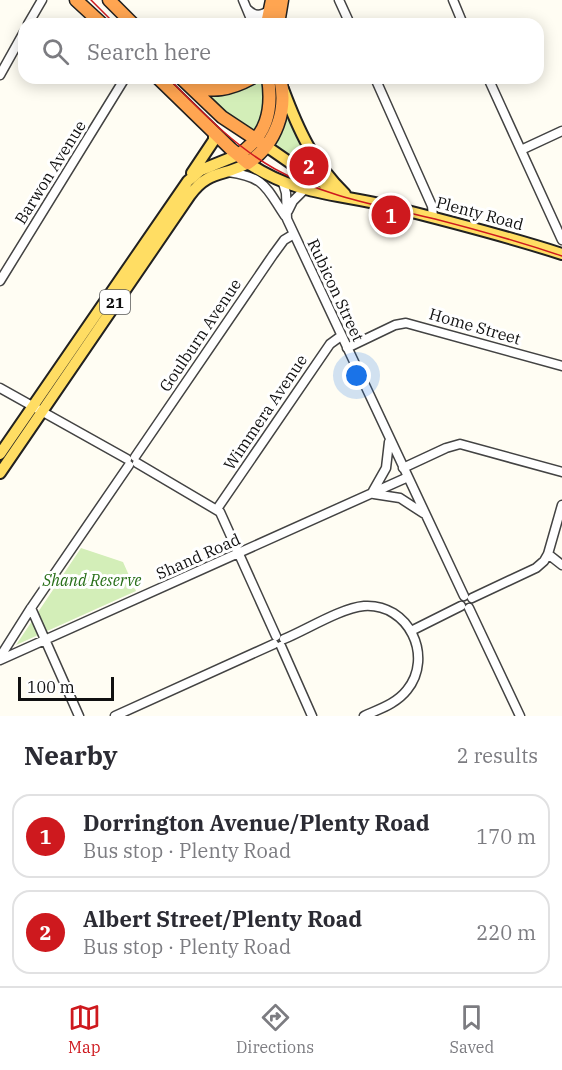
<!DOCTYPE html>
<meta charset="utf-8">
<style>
body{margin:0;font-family:"IBM Plex Serif",serif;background:#f2f2f3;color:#2b2b33}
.scale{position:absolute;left:18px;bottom:15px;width:96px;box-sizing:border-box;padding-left:6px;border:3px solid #101010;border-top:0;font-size:16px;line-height:21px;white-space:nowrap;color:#101010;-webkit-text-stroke:4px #fff;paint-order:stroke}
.you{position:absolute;left:357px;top:376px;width:21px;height:21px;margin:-15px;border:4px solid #fff;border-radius:50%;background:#1a73e8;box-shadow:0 0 0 9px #1a73e833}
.badge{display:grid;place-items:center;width:39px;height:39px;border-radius:50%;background:#ce191e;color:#fff;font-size:20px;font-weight:700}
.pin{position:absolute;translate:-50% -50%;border:3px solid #fff;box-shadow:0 2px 6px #0006}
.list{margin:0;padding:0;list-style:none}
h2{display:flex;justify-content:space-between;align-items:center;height:78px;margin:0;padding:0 24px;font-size:26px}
h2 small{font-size:20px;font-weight:400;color:#7c7c81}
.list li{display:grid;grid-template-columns:39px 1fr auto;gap:18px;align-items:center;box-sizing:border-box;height:84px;margin:0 12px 12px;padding:0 12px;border:2px solid #e1e1e2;border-radius:18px}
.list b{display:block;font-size:22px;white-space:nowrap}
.list p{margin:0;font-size:20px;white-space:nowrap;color:#7c7c81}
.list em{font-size:20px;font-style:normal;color:#7c7c81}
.icon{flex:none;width:33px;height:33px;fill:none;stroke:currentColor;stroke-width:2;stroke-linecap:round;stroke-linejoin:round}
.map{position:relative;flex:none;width:562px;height:716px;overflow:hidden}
.search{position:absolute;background:#fff;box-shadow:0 3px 15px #0003;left:18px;right:18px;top:18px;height:66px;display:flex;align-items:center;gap:15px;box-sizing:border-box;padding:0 21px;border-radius:18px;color:#7c7c81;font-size:22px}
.sheet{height:270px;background:#fff}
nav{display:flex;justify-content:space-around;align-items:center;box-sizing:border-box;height:84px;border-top:2px solid #e1e1e2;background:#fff;font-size:16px;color:#7c7c81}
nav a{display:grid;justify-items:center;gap:3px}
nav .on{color:#ce191e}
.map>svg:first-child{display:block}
</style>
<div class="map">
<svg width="562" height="716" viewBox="0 0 562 716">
<rect width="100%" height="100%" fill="#fffdf3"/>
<path fill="#d3eeb8" d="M261,78H265C267,99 266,113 254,131L223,110L207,93C232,97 241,91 261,78Z
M288,112L324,177L322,178L293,156L276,148L278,145L275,143Z
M81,548L123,562L136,591L16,645Z"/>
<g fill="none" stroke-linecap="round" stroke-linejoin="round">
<defs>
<path id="minor" d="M243,0L253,24
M339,0L350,24
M453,0L463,24
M247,9C255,17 261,16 270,10
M28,24L42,0
M0,75L24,32
M375,78L432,206L433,217
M488,78L562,240
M521,150L562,131
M228,172C266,177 266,188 285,216
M283,183L286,193L287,219L464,596
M288,211L293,201L304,190
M0,281L125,78
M347,348L395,325L406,323L562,366
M0,388L127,459
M135,457L273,255L284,240L294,234
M137,463L220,512L276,636
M403,468L446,448L460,444L562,472
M373,491L386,468L389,442
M374,494L400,498L423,513
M217,509L330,344L341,336
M548,554L562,565
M472,598L536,568L544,561L548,554L562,505
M31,608L79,716
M469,608L520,716
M411,631L461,606
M284,639C306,630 341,608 364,606C409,603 434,657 407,690C396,704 379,709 364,716
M281,646L312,716
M0,657L31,608L129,465
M0,660L408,477
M115,716L274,644"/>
<path id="major" d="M283,89C298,129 313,163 345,194
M266,146L305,173L335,189
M192,173L214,140V133
M0,454L188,181L201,170L238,155
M0,473L190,195C209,169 224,177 248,163C294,194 332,193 384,205C444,220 503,235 562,254"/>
<path id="highway" d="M76,0L102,24
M109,0L133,24
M267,24L272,0
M278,24L282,0
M158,78L231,149L248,163C276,144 288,110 280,78
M181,78L222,117L266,146
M189,85C213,93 230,90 252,78
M238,155C267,136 273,110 268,78"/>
</defs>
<use href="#minor" stroke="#434343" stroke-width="11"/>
<use href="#major" stroke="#212121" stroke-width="14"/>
<use href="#highway" stroke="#212121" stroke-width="15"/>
<use href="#minor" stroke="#fff" stroke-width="8"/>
<use href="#major" stroke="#ffdd63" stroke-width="10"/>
<use href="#highway" stroke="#ffa551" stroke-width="12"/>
<path stroke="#ce191e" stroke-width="1.5" d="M91,0L115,24
M168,78C201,111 234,146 275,169C325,197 381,206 435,219C478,230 520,242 562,256"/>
</g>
<g text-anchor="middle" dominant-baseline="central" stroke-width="6" stroke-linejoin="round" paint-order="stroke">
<rect fill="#fff" stroke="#585858" stroke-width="1.5" x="100" y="290" width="30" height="24" rx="4.5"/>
<g font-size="15" font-weight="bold" fill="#101010">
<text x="115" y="302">21</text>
</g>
<g font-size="16" fill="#101010" stroke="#fff">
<text transform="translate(50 172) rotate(-58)">Barwon Avenue</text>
<text transform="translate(480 213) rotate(15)">Plenty Road</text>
<text transform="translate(336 290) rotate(65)">Rubicon Street</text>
<text transform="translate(475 326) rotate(16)">Home Street</text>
<text transform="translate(200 335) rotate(-56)">Goulburn Avenue</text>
<text transform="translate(265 412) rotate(-56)">Wimmera Avenue</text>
<text transform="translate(198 556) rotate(-24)">Shand Road</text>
</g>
<g font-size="16" font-style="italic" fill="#286f19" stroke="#fff">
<text x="92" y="580">Shand Reserve</text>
</g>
</g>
</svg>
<div class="scale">100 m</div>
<div class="you"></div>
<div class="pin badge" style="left:391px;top:215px">1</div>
<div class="pin badge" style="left:309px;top:166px">2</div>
<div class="search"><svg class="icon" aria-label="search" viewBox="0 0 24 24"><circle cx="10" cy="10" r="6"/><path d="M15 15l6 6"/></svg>Search here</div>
</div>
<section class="sheet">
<h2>Nearby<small>2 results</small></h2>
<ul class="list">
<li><span class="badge">1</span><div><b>Dorrington Avenue/Plenty Road</b><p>Bus stop · Plenty Road</p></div><em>170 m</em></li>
<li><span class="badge">2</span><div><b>Albert Street/Plenty Road</b><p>Bus stop · Plenty Road</p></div><em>220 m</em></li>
</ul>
</section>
<nav>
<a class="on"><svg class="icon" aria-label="map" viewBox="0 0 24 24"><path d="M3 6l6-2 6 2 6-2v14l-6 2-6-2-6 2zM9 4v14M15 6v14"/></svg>Map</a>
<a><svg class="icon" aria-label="directions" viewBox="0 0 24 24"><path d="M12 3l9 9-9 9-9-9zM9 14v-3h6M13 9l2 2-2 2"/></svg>Directions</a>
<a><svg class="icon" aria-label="saved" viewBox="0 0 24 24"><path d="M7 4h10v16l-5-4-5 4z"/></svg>Saved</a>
</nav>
